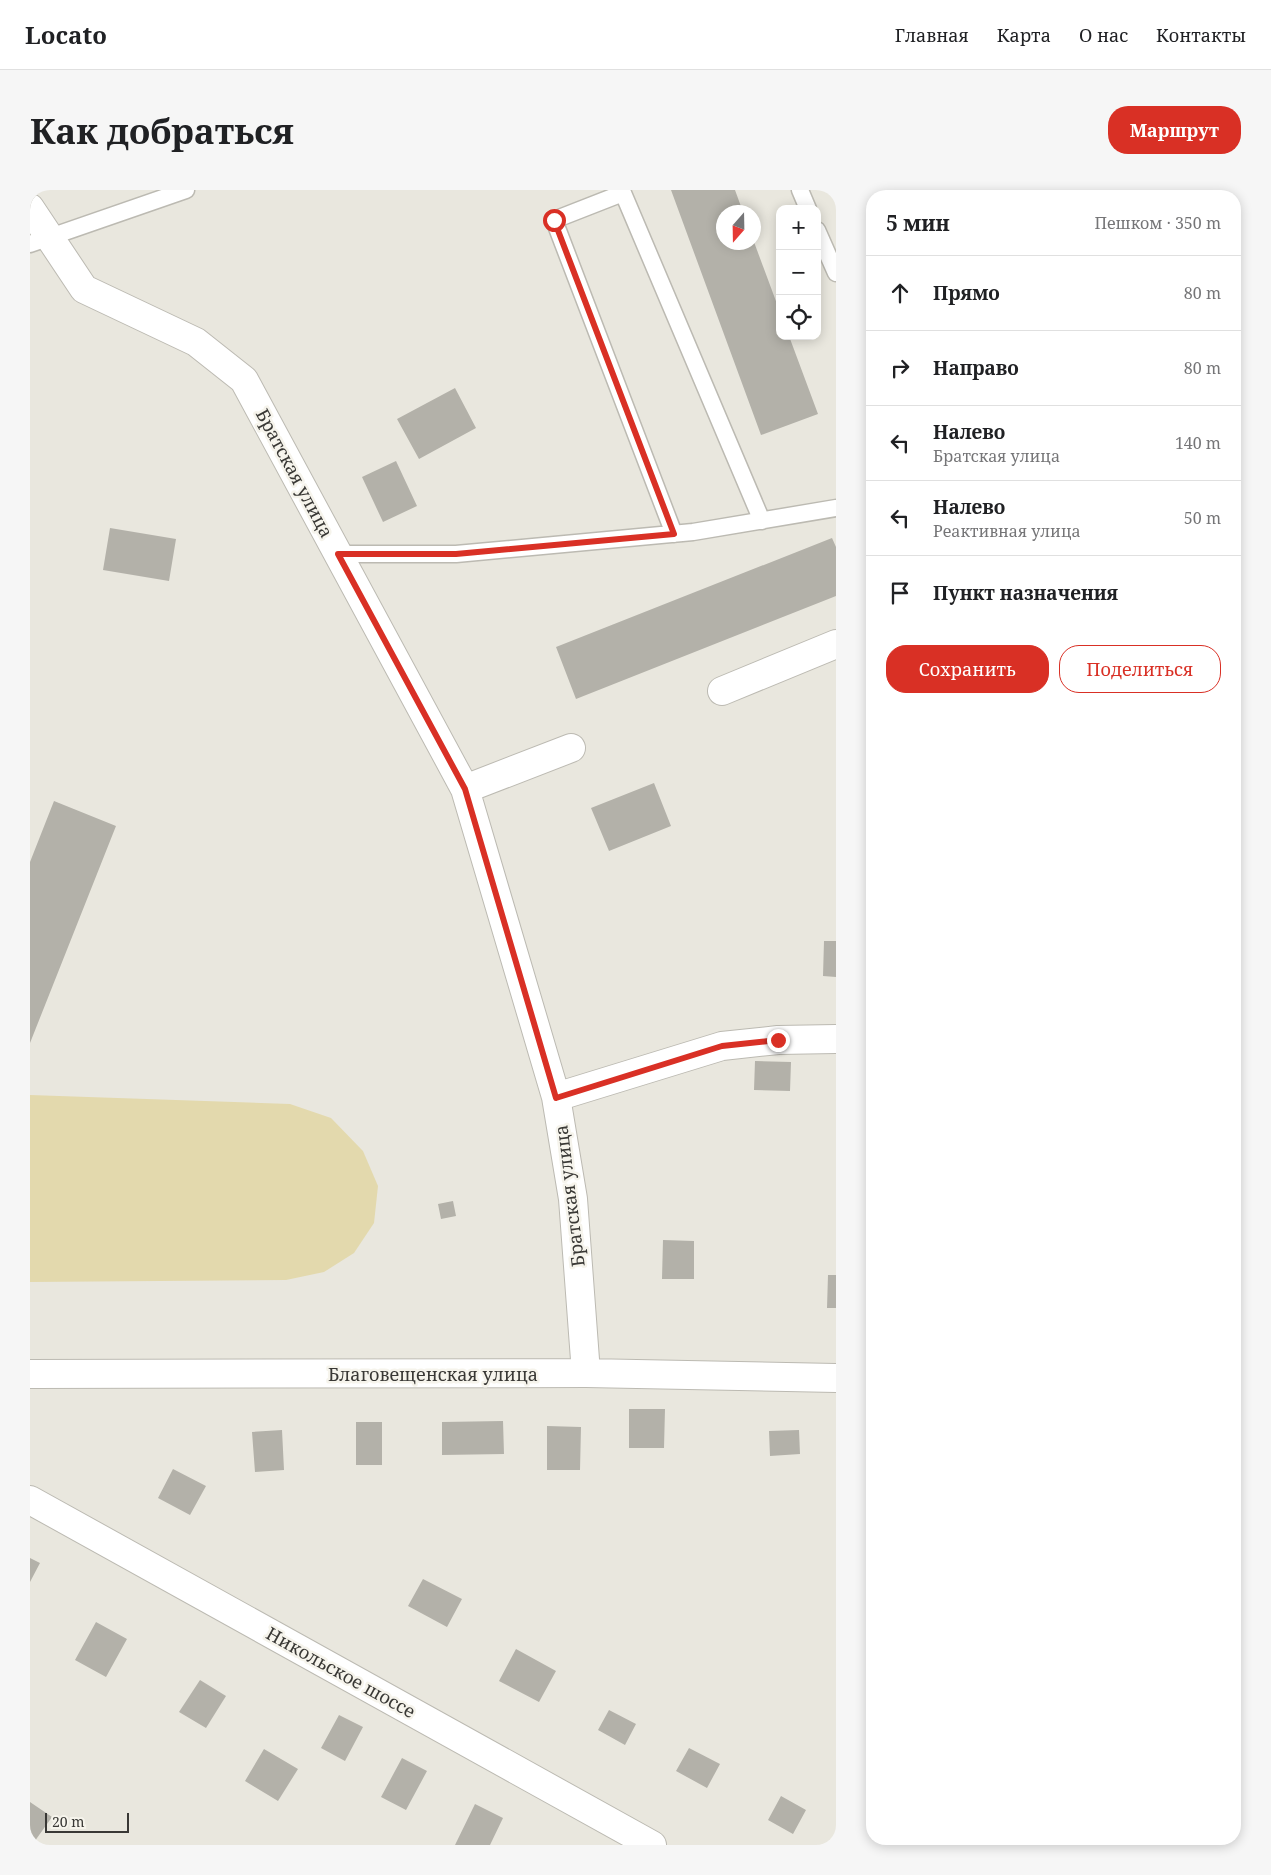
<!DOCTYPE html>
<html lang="ru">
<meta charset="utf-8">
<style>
body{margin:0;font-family:"Noto Serif",serif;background:#f6f6f6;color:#202124}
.controls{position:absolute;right:15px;top:15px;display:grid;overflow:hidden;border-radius:10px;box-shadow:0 2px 12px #0003}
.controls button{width:45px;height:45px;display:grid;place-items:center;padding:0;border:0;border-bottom:1px solid #e0e0e0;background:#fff;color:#202124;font:25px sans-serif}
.compass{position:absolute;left:686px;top:15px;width:45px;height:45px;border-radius:50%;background:#fff;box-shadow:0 2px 12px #0003;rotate:200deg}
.scale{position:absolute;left:15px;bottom:12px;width:84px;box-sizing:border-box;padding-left:5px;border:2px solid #393835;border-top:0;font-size:14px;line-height:18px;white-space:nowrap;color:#393835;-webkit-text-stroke:4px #f6f4ec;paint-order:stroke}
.stop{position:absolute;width:15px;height:15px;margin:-11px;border:4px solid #d93025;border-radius:50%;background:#fff}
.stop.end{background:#d93025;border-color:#fff;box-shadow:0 1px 5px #0008}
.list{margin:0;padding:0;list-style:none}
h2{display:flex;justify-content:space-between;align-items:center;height:65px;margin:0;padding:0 20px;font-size:21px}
h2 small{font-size:16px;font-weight:400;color:#757577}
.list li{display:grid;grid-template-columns:32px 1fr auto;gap:15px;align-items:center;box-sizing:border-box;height:75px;padding:0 20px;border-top:1px solid #e0e0e0}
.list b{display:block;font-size:19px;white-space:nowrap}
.list p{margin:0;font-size:16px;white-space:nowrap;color:#757577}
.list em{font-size:16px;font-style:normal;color:#757577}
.actions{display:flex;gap:10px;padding:15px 20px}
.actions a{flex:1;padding:11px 0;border:1px solid #d93025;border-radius:20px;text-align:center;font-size:18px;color:#d93025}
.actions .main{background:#d93025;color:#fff}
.icon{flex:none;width:28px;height:28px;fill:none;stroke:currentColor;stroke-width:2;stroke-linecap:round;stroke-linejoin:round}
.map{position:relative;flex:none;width:806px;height:1655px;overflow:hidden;border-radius:20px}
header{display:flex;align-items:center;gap:30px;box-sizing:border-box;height:70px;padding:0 25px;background:#fff;border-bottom:1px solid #e0e0e0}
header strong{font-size:24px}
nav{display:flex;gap:28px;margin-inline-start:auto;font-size:18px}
.intro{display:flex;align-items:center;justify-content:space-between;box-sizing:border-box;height:120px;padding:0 30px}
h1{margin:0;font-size:35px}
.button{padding:12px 22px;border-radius:20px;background:#d93025;color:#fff;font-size:18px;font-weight:700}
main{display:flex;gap:30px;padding:0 30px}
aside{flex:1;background:#fff;border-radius:20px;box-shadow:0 2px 12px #0003}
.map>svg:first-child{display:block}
</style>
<header>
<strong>Locato</strong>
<nav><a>Главная</a><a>Карта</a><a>О нас</a><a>Контакты</a></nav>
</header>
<div class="intro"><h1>Как добраться</h1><a class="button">Маршрут</a></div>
<main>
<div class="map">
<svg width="806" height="1655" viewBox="0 0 806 1655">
<rect width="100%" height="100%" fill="#e9e7de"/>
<path fill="#e3d9ad" d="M0,905L260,914L301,928L333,961L348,996L344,1033L324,1063L294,1082L256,1090L0,1092Z"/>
<path fill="#b3b1a9" d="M641,0H705L713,22H694V52H724L750,122V146H759L788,224L731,245Z
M425,198L446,238L389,269L367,229Z
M366,271L387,316L353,332L332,287Z
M80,338L146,349L139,391L73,380Z
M802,348L806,357V406L546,509L526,457Z
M624,593L641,636L579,661L561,618Z
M24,611L86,636L0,853V672Z
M794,751H806V787L793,786Z
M725,871L761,872L760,901L724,900Z
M423,1011L426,1026L411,1029L408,1014Z
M633,1050L664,1051V1089H632Z
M798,1085H806V1118H797Z
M599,1219H635L634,1258H599Z
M473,1231L474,1264L412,1265V1232Z
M326,1232H352V1275H326Z
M517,1236L551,1237L550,1280H517Z
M252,1240L254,1280L225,1282L222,1242Z
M769,1240L770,1264L740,1266L739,1241Z
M143,1279L176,1296L160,1325L128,1308Z
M0,1368L10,1373L0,1392Z
M393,1389L432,1409L417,1437L378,1416Z
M66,1432L97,1449L76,1487L45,1470Z
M486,1459L526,1481L509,1512L469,1491Z
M170,1490L196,1506L176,1538L149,1522Z
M579,1520L606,1534L595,1555L568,1540Z
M309,1525L333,1537L315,1571L291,1558Z
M659,1558L690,1574L677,1598L646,1581Z
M234,1559L268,1579L248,1611L215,1591Z
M372,1568L397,1581L376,1620L351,1607Z
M751,1606L776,1620L763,1644L738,1630Z
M0,1612L22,1627L2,1655H0Z
M445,1614L473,1628L460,1655H425Z"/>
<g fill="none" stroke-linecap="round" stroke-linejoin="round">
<defs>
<path id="lane" d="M770,0L778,19
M787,40L806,83
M0,54L156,0
M644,344L524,30L593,3L732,331
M308,364H426L663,342L806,318"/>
<path id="street" d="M0,18L54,99L166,152L214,190L435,599L526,907L543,1009L556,1183
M692,501L806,454
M435,599L541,558
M526,907L692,856L748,850L806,849
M0,1184L556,1183L806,1188"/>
<path id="secondary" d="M0,1310L622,1655"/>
</defs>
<use href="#lane" stroke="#bcbab2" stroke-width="19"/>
<use href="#street" stroke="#bcbab2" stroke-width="30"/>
<use href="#secondary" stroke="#bcbab2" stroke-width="30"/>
<use href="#lane" stroke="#fff" stroke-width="16"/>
<use href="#street" stroke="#fff" stroke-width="28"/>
<use href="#secondary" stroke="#fff" stroke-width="28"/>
</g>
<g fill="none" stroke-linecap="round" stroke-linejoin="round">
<path stroke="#d93025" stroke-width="6" d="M524,30L644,344L426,364H308L435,599L526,908L692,856L748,850"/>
</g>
<g text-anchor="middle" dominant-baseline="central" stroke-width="5" stroke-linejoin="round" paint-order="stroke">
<g font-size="18" fill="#393835" stroke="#f6f4ec">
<text transform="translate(265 283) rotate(62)">Братская улица</text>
<text transform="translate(539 1006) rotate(-97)">Братская улица</text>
<text x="403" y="1184">Благовещенская улица</text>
<text transform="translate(311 1482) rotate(29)">Никольское шоссе</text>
</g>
</g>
</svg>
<div class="controls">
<button>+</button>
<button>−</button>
<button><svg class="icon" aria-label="locate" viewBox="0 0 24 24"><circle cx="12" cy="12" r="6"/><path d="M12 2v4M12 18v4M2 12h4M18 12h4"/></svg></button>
</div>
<svg class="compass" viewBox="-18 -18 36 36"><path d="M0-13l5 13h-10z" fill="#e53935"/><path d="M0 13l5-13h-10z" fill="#757577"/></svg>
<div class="scale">20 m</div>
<div class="stop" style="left:524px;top:30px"></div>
<div class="stop end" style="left:748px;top:850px"></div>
</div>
<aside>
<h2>5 мин<small>Пешком · 350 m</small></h2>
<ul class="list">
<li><svg class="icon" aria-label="ahead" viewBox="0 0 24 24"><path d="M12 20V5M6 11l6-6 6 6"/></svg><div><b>Прямо</b></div><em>80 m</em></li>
<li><svg class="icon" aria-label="right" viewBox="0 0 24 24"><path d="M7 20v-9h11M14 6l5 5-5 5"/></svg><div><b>Направо</b></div><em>80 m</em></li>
<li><svg class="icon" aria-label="left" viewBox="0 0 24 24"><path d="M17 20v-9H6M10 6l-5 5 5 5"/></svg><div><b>Налево</b><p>Братская улица</p></div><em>140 m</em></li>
<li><svg class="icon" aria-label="left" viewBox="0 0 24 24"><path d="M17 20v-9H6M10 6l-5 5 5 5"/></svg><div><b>Налево</b><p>Реактивная улица</p></div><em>50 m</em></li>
<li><svg class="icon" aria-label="arrive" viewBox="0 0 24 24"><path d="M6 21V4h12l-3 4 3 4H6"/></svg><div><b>Пункт назначения</b></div></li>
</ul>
<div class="actions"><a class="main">Сохранить</a><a>Поделиться</a></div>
</aside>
</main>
